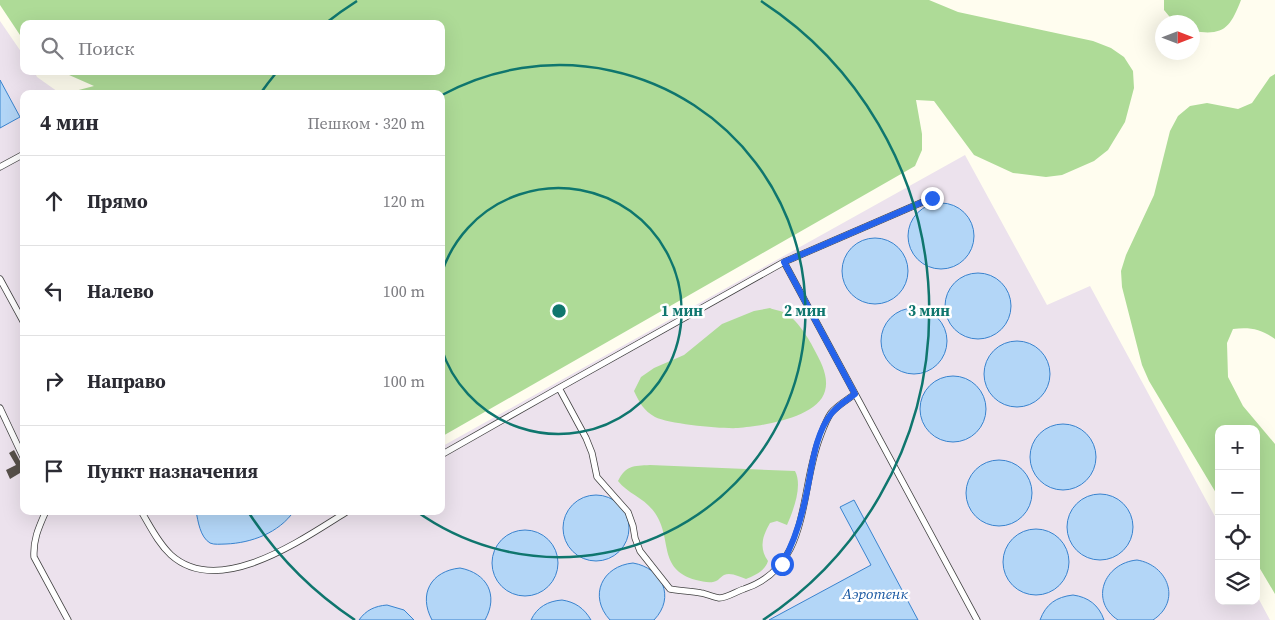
<!DOCTYPE html>
<html lang="ru">
<meta charset="utf-8">
<style>
body{margin:0;font-family:"Source Serif 4",serif;background:#f2f2f3;color:#2b2b33}
.controls{position:absolute;right:15px;bottom:15px;display:grid;overflow:hidden;border-radius:10px;box-shadow:0 5px 20px #0002}
.controls button{width:45px;height:45px;display:grid;place-items:center;padding:0;border:0;border-bottom:1px solid #e1e1e2;background:#fff;color:#2b2b33;font:25px sans-serif}
.compass{position:absolute;left:1155px;top:15px;width:45px;height:45px;border-radius:50%;background:#fff;box-shadow:0 5px 20px #0002;rotate:90deg}
.stop{position:absolute;width:15px;height:15px;margin:-11px;border:4px solid #2563eb;border-radius:50%;background:#fff}
.stop.end{background:#2563eb;border-color:#fff;box-shadow:0 1px 5px #0008}
.list{margin:0;padding:0;list-style:none}
h2{display:flex;justify-content:space-between;align-items:center;height:65px;margin:0;padding:0 20px;font-size:21px}
h2 small{font-size:16px;font-weight:400;color:#7c7c81}
.list li{display:grid;grid-template-columns:32px 1fr auto;gap:15px;align-items:center;box-sizing:border-box;height:90px;padding:0 20px;border-top:1px solid #e1e1e2}
.list b{display:block;font-size:19px;white-space:nowrap}
.list em{font-size:16px;font-style:normal;color:#7c7c81}
.icon{flex:none;width:28px;height:28px;fill:none;stroke:currentColor;stroke-width:2;stroke-linecap:round;stroke-linejoin:round}
.map{position:relative;flex:none;width:1275px;height:620px;overflow:hidden}
.search{position:absolute;background:#fff;box-shadow:0 5px 20px #0002;left:20px;top:20px;width:425px;height:55px;display:flex;align-items:center;gap:12px;box-sizing:border-box;padding:0 18px;border-radius:10px;color:#7c7c81;font-size:19px}
.panel{position:absolute;background:#fff;box-shadow:0 5px 20px #0002;left:20px;top:90px;width:425px;height:425px;border-radius:10px}
.map>svg:first-child{display:block}
</style>
<div class="map">
<svg width="1275" height="620" viewBox="0 0 1275 620">
<rect width="100%" height="100%" fill="#fffdef"/>
<path fill="#ece2ed" d="M0,21L24,56V71H34L37,77L61,94H24V511H441V447L965,155L1047,305L1090,286L1219,524V601H1256V594L1270,620H0Z"/>
<path fill="#aedb97" d="M0,0H929L958,12L1093,41L1111,48L1124,57L1133,71L1134,88L1125,122L1108,150L1094,161L1062,175L1046,177L1013,173L974,155L934,101L916,100L922,134V150L915,166L441,437V94H74L71,92L94,86L60,71H441V24H24V41L0,5Z
M1164,0H1241C1230,28 1224,36 1193,31L1192,22H1174L1164,10Z
M1275,74V339C1261,329 1250,327 1233,329L1227,343L1228,377L1243,406L1275,444V594L1256,562V429H1219V498L1149,381L1142,365L1122,287L1121,271L1126,255L1154,195L1170,131L1178,116L1190,106L1207,103L1238,109L1252,103L1270,77Z
M770,308C774,310 780,310 785,313C796,318 810,340 815,351C821,362 829,377 825,391C818,418 761,426 738,428C722,429 669,424 655,417C644,411 639,402 634,391L641,377L654,368L684,355L722,324L754,311Z
M650,465L795,471C803,486 793,511 787,525L777,521L770,523C762,537 759,548 768,561C765,571 755,575 746,579C740,577 731,572 724,575C722,576 720,578 718,580C712,584 704,582 696,580C657,569 673,539 655,513C645,498 628,494 618,481C626,465 633,466 650,465Z"/>
<path fill="#b3d6f7" stroke="#3983ce" d="M0,80L20,117L0,128Z
M908 236a33 33 0 1 1 66 0a33 33 0 1 1-66 0Z
M842 271a33 33 0 1 1 66 0a33 33 0 1 1-66 0Z
M945 306a33 33 0 1 1 66 0a33 33 0 1 1-66 0Z
M881 341a33 33 0 1 1 66 0a33 33 0 1 1-66 0Z
M984 374a33 33 0 1 1 66 0a33 33 0 1 1-66 0Z
M920 409a33 33 0 1 1 66 0a33 33 0 1 1-66 0Z
M1030 457a33 33 0 1 1 66 0a33 33 0 1 1-66 0Z
M966 493a33 33 0 1 1 66 0a33 33 0 1 1-66 0Z
M1067 527a33 33 0 1 1 66 0a33 33 0 1 1-66 0Z
M563 528a33 33 0 1 1 66 0a33 33 0 1 1-66 0Z
M854,500L918,620H769L871,565L840,507Z
M196,511H294C279,533 251,543 226,544C221,544 214,545 210,543C200,537 198,521 196,511Z
M1003 562a33 33 0 1 1 66 0a33 33 0 1 1-66 0Z
M492 563a33 33 0 1 1 66 0a33 33 0 1 1-66 0Z
M1137,560C1168,565 1182,601 1153,620H1118C1089,601 1104,563 1137,560Z
M633,563C662,568 676,597 654,620H610C588,596 602,566 633,563Z
M460,568C487,573 499,595 485,620H432C418,594 431,571 460,568Z
M1073,595C1088,597 1099,605 1104,620H1040C1046,604 1056,597 1073,595Z
M562,600C575,602 584,608 591,620H531C537,607 548,601 562,600Z
M387,605L404,610L414,620H359C366,610 375,606 387,605Z"/>
<path fill="#57504a" d="M14,450L20,461L24,464V480L20,473L10,479L6,470L16,465L9,453Z"/>
<g fill="none" stroke-linecap="round" stroke-linejoin="round">
<defs>
<path id="service" d="M0,167L24,154
M784,262L977,620
M0,279L24,323
M559,388L586,438L592,453L597,477L628,512L633,526L635,538L640,551L670,589C681,591 691,591 701,593C707,594 713,597 719,598C727,598 737,591 744,589C811,567 799,490 820,437C823,429 826,420 831,413C838,405 847,400 855,394
M0,408L24,459
M441,455L559,388L784,262L932,198
M46,511C39,527 33,539 34,557L68,620
M141,511C150,526 158,543 171,555C220,599 304,538 348,511"/>
</defs>
<use href="#service" stroke="#414141" stroke-width="7"/>
<use href="#service" stroke="#fff" stroke-width="5.5"/>
</g>
<g fill="none" stroke-linecap="round" stroke-linejoin="round">
<path stroke="#2563eb" stroke-width="6" d="M782,564C795,541 802,517 807,491C812,467 815,434 831,414C838,405 847,400 855,394L784,262L932,198"/>
</g>
<g fill="none" stroke="#0f766e" stroke-width="2.5">
<path d="M441 275A123 123 0 1 1 441 347"/>
<path d="M442 95A246 246 0 1 1 416 511"/>
<path d="M355 620A370 370 0 0 1 249 513M260 94A370 370 0 0 1 276 73M326 23A370 370 0 0 1 357 1M761 1A370 370 0 0 1 763 620"/>
</g>
<g text-anchor="middle" dominant-baseline="central" stroke-width="5" stroke-linejoin="round" paint-order="stroke">
<g font-size="15" font-style="italic" fill="#1656a1" stroke="#fff">
<text x="875" y="593">Аэротенк</text>
</g>
</g>
<circle cx="559" cy="311" r="8" fill="#0f766e" stroke="#fff" stroke-width="2.5"/>
<g font-size="15" text-anchor="middle" font-weight="bold" fill="#0f766e" stroke="#fff" stroke-width="5" stroke-linejoin="round" paint-order="stroke">
<text x="682" y="316">1 мин</text>
<text x="805" y="316">2 мин</text>
<text x="929" y="316">3 мин</text>
</g>
</svg>
<div class="controls">
<button>+</button>
<button>−</button>
<button><svg class="icon" aria-label="locate" viewBox="0 0 24 24"><circle cx="12" cy="12" r="6"/><path d="M12 2v4M12 18v4M2 12h4M18 12h4"/></svg></button>
<button><svg class="icon" aria-label="layers" viewBox="0 0 24 24"><path d="M12 4l9 5-9 5-9-5zM3 14l9 5 9-5"/></svg></button>
</div>
<svg class="compass" viewBox="-18 -18 36 36"><path d="M0-13l5 13h-10z" fill="#e53935"/><path d="M0 13l5-13h-10z" fill="#7c7c81"/></svg>
<div class="stop" style="left:782px;top:564px"></div>
<div class="stop end" style="left:932px;top:198px"></div>
<div class="search"><svg class="icon" aria-label="search" viewBox="0 0 24 24"><circle cx="10" cy="10" r="6"/><path d="M15 15l6 6"/></svg>Поиск</div>
<section class="panel">
<h2>4 мин<small>Пешком · 320 m</small></h2>
<ul class="list">
<li><svg class="icon" aria-label="ahead" viewBox="0 0 24 24"><path d="M12 20V5M6 11l6-6 6 6"/></svg><div><b>Прямо</b></div><em>120 m</em></li>
<li><svg class="icon" aria-label="left" viewBox="0 0 24 24"><path d="M17 20v-9H6M10 6l-5 5 5 5"/></svg><div><b>Налево</b></div><em>100 m</em></li>
<li><svg class="icon" aria-label="right" viewBox="0 0 24 24"><path d="M7 20v-9h11M14 6l5 5-5 5"/></svg><div><b>Направо</b></div><em>100 m</em></li>
<li><svg class="icon" aria-label="arrive" viewBox="0 0 24 24"><path d="M6 21V4h12l-3 4 3 4H6"/></svg><div><b>Пункт назначения</b></div></li>
</ul>
</section>
</div>
